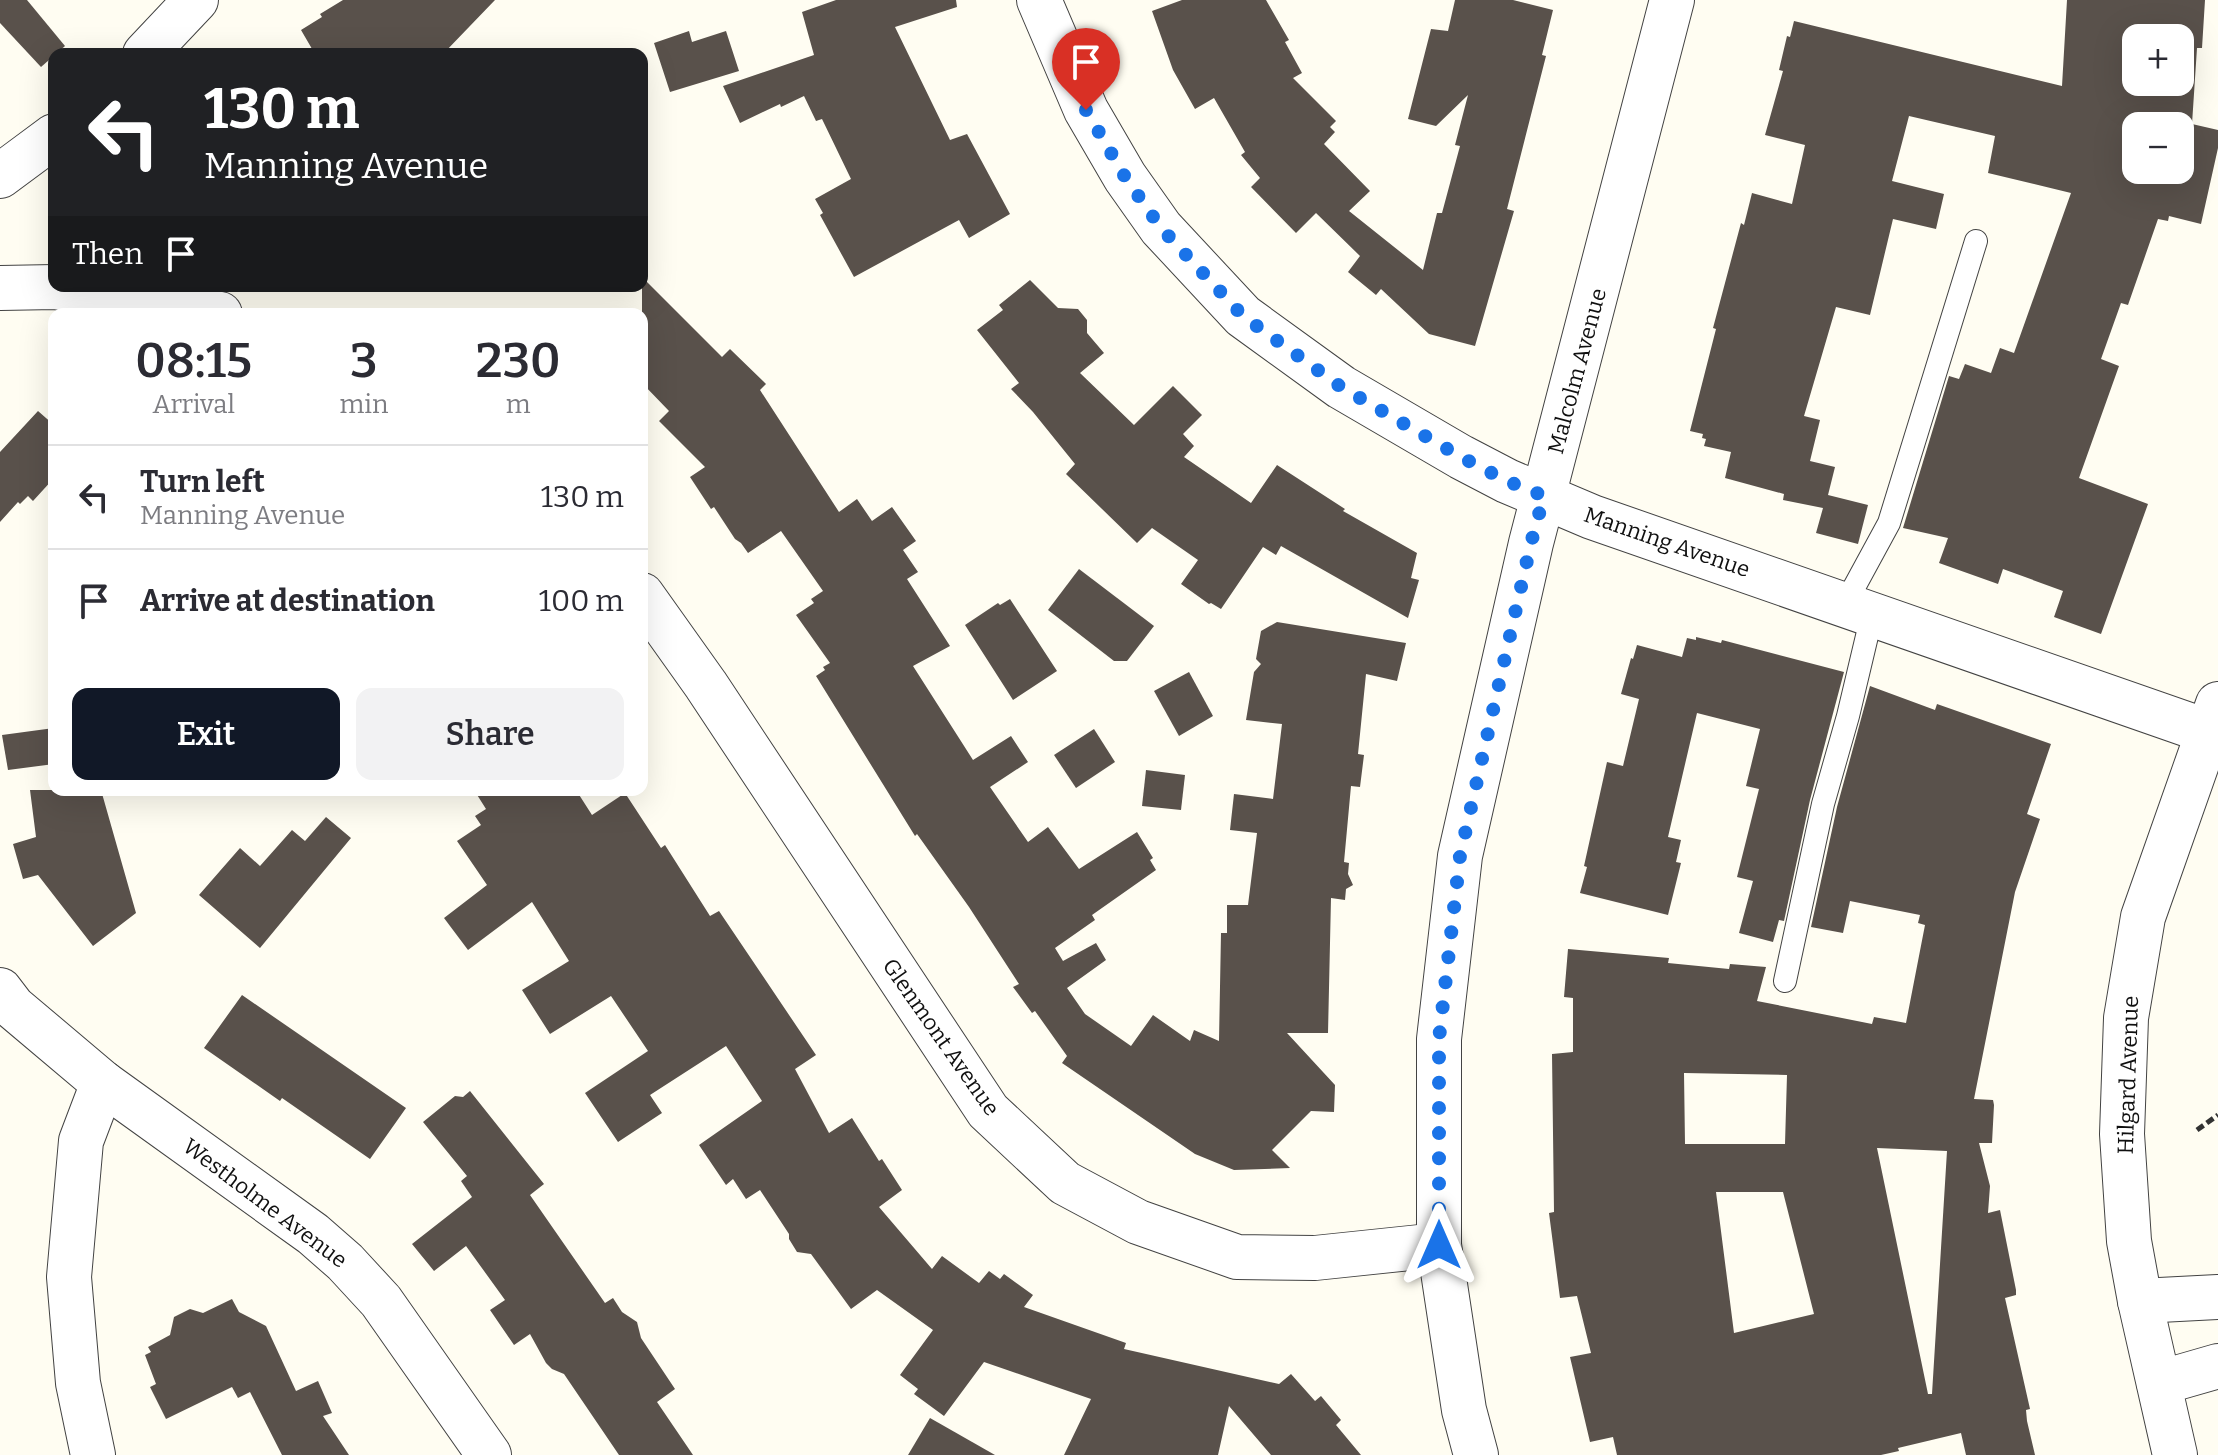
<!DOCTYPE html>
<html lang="en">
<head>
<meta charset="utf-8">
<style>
	:root { --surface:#fff; --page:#f2f2f3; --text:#2b2b33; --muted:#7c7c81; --line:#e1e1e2; --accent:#111827 }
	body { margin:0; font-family:Bitter,serif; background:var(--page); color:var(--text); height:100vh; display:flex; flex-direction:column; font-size:30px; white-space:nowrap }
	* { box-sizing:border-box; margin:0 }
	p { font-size:26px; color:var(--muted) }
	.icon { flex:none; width:44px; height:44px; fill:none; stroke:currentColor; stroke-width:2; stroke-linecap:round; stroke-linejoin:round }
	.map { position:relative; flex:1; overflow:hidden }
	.details { position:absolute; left:48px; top:308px; width:600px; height:488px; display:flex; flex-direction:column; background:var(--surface); border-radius:16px; box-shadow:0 8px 32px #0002 }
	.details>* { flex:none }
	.banner { position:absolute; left:48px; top:48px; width:600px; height:244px; border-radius:16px; box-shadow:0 8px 32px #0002; background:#202124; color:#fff; overflow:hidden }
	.controls { position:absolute; left:2122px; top:24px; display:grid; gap:16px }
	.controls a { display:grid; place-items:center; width:72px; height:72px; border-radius:16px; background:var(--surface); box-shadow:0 8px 32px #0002; font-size:40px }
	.pin { position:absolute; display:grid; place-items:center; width:68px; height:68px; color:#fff; margin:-82px -34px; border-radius:50% 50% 50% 0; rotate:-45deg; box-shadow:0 0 8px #0007 }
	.pin .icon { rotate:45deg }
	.me { position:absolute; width:88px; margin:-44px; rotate:0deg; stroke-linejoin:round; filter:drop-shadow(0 0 6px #0008) }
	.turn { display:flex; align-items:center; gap:28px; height:168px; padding:0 24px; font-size:36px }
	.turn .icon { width:104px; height:104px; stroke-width:2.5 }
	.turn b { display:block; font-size:56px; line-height:68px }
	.then { display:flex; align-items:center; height:76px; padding:0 24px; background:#0003; gap:16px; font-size:30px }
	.eta { display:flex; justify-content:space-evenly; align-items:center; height:136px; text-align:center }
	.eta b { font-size:48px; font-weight:600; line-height:56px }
	.primary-button { display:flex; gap:16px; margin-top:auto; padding:16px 24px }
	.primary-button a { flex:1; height:92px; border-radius:16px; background:var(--accent); color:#fff; font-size:32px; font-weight:600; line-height:92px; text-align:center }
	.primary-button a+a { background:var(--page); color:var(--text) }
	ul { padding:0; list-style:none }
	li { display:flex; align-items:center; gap:24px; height:104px; padding:0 24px; border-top:2px solid var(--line) }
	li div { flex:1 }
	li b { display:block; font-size:30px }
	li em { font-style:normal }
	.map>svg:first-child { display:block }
</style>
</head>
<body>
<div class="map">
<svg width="2218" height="1455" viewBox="0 0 2218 1455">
	<rect width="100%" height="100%" fill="#fffdf2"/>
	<g fill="#59514b" fill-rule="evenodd">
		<path d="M 0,0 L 27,0 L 65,46 L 41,67 L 0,23 Z"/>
		<path d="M 343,0 L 495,0 L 443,54 L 315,54 L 301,30 L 322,17 L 320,14 Z"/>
		<path d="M 836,0 L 956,0 L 957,7 L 895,27 L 950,140 L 967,134 L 1010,214 L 969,238 L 959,220 L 854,277 L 820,215 L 823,213 L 815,199 L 851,179 L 822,119 L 816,121 L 804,96 L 781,107 L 780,104 L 740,123 L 723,86 L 814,55 L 802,12 Z"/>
		<path d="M 1182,0 L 1266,0 L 1289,40 L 1285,42 L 1302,73 L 1293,78 L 1336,121 L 1330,127 L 1335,132 L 1324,144 L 1370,191 L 1349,211 L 1423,270 L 1437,213 L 1442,213 L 1460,146 L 1455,145 L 1468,95 L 1436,126 L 1408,119 L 1431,29 L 1448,31 L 1455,0 L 1513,0 L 1553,10 L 1542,55 L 1546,56 L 1507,209 L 1514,211 L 1475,346 L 1429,334 L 1381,289 L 1376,295 L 1348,272 L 1360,256 L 1316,213 L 1296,233 L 1251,187 L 1260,178 L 1241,155 L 1245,152 L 1214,98 L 1195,109 L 1173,70 L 1152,11 Z"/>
		<path d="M 2067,0 L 2205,0 L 2202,48 L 2197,48 L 2192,124 L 2218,130 L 2218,148 L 2201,224 L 2169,216 L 2168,221 L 2158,219 L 2128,305 L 2121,303 L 2101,359 L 2119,366 L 2079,478 L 2148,504 L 2101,634 L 2054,617 L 2063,591 L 2003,569 L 1998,584 L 1939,563 L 1948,538 L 1903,528 L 1949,376 L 1959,379 L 1965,364 L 1991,373 L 2000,348 L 2014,353 L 2071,193 L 1988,173 L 1995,136 L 1909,116 L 1892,181 L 1944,194 L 1936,229 L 1893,219 L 1870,315 L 1836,307 L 1804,416 L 1820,420 L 1810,461 L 1835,467 L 1828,495 L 1868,505 L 1858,544 L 1816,533 L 1823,508 L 1783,500 L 1784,494 L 1725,478 L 1731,452 L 1704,446 L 1706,439 L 1702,438 L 1703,434 L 1690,431 L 1716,329 L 1713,328 L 1741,223 L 1744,225 L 1752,193 L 1792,204 L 1805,145 L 1765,135 L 1783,71 L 1779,70 L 1787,36 L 1790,37 L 1794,21 L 2062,86 ZM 2136,38 L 2180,38 L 2180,82 L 2136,82 ZM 2136,126 L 2180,126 L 2180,170 L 2136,170 Z"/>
		<path d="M 689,31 L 692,42 L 726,31 L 739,71 L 670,92 L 654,43 Z"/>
		<path d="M 642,277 L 722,357 L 730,349 L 766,384 L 760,390 L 839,512 L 857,499 L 872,521 L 892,507 L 916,541 L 903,550 L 918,572 L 907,579 L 950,646 L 913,666 L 973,760 L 1011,736 L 1028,762 L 990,787 L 1028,842 L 1048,827 L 1079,869 L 1137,832 L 1153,858 L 1150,860 L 1156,870 L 1092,915 L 1095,920 L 1055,948 L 1063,961 L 1096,943 L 1106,960 L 1067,988 L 1085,1014 L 1131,1046 L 1153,1015 L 1190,1041 L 1194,1030 L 1219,1041 L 1221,933 L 1227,933 L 1227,905 L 1248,905 L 1257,833 L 1230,830 L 1234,794 L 1273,799 L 1282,724 L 1246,720 L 1254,672 L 1261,664 L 1256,659 L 1261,631 L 1277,622 L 1406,643 L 1397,681 L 1366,674 L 1358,754 L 1364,755 L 1360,787 L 1351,786 L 1344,862 L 1349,863 L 1348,874 L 1353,885 L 1346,889 L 1345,900 L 1331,898 L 1328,1033 L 1287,1033 L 1335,1085 L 1334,1112 L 1311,1111 L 1272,1150 L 1290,1168 L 1234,1170 L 1195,1154 L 1062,1063 L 1067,1056 L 1035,1011 L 1032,1013 L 1013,987 L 1019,984 L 969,907 L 917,834 L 915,836 L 816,676 L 825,670 L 823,667 L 830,663 L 796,615 L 814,603 L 811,599 L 823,591 L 781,531 L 748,553 L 741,543 L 735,539 L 714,507 L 711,509 L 690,477 L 705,467 L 659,421 L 669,411 L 642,383 Z"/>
		<path d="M 1030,280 L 1058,308 L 1078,309 L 1087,320 L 1087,333 L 1104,353 L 1080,373 L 1134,425 L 1173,386 L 1202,415 L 1183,434 L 1194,446 L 1184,457 L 1251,503 L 1277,465 L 1345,509 L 1343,511 L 1417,553 L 1411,578 L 1419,580 L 1408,618 L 1281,546 L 1276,555 L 1263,547 L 1221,609 L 1211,603 L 1209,604 L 1181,584 L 1198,560 L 1152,528 L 1137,543 L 1066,474 L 1075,464 L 1033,412 L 1011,389 L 1019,383 L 977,330 L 1003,310 L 999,305 Z"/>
		<path d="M 38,411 L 54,425 L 54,478 L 33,501 L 28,496 L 20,504 L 18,502 L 0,522 L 0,452 Z"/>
		<path d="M 1079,569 L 1154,626 L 1127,661 L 1114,661 L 1048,610 Z"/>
		<path d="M 1010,599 L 1057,671 L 1013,700 L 965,625 L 998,603 L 1000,605 Z"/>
		<path d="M 1696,637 L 1721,643 L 1722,640 L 1844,672 L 1810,800 L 1784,921 L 1779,920 L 1773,942 L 1739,933 L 1753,881 L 1737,877 L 1759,789 L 1746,786 L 1760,729 L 1697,713 L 1668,837 L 1681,840 L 1676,862 L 1681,863 L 1668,915 L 1580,893 L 1587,867 L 1584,866 L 1607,762 L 1623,766 L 1639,699 L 1621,694 L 1631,658 L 1633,659 L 1637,645 L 1682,657 L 1687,638 L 1696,640 Z"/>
		<path d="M 1189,672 L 1213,716 L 1179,736 L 1154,691 Z"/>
		<path d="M 1870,686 L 1935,710 L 1937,704 L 2051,744 L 2027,814 L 2040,819 L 2015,892 L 1974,1099 L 1993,1100 L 1994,1105 L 1992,1143 L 1979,1143 L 1990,1186 L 1988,1213 L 2000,1210 L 2016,1290 L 2016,1295 L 2005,1298 L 2030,1409 L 2026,1410 L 2027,1421 L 2035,1455 L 1966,1455 L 1961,1433 L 1898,1448 L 1899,1451 L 1881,1455 L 1617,1455 L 1613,1437 L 1590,1442 L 1570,1357 L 1591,1353 L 1577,1296 L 1560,1298 L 1549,1213 L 1554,1212 L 1552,1054 L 1573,1052 L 1573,998 L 1564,997 L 1568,949 L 1669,958 L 1668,963 L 1729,969 L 1730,964 L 1766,967 L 1757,1001 L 1872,1024 L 1874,1017 L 1906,1023 L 1925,925 L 1918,923 L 1920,915 L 1850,901 L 1843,933 L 1811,927 L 1837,807 ZM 1684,1073 L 1787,1075 L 1785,1144 L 1685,1144 ZM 1877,1148 L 1947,1151 L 1932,1394 L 1928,1394 ZM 1716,1192 L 1783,1192 L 1814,1314 L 1734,1333 Z"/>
		<path d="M 54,728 L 54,764 L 8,770 L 2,735 Z"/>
		<path d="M 1094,729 L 1115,762 L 1076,788 L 1054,755 Z"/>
		<path d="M 1146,770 L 1185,775 L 1181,810 L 1142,806 Z"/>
		<path d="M 30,790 L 101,790 L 136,913 L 93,946 L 38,875 L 23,879 L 13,844 L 36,837 Z"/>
		<path d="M 474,790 L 576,790 L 592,815 L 625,793 L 661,848 L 665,845 L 710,916 L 719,911 L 816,1055 L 795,1069 L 829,1133 L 852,1118 L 879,1161 L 882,1159 L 902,1190 L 879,1207 L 932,1269 L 942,1256 L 979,1283 L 989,1271 L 1000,1279 L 1004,1274 L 1033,1295 L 1024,1307 L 1126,1343 L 1124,1349 L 1279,1384 L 1291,1374 L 1315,1401 L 1321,1396 L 1341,1420 L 1336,1425 L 1361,1455 L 1271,1455 L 1229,1406 L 1218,1455 L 1064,1455 L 1091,1399 L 984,1362 L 944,1416 L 914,1394 L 918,1389 L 900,1375 L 933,1330 L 877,1290 L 851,1309 L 811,1254 L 797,1252 L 789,1239 L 789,1234 L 760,1190 L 746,1199 L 733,1179 L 726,1185 L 699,1145 L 762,1101 L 726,1046 L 650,1095 L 662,1113 L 618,1142 L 585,1093 L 648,1051 L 611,996 L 550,1034 L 522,990 L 569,961 L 532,902 L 468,950 L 444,918 L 487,885 L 457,841 L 481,825 L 475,816 L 486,809 Z"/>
		<path d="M 326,817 L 351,838 L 260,948 L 199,895 L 240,848 L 260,866 L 292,830 L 305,841 Z"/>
		<path d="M 242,995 L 406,1108 L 370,1159 L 282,1098 L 280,1101 L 204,1048 Z"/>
		<path d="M 470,1091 L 544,1184 L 530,1195 L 605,1303 L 613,1298 L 622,1312 L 637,1322 L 641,1338 L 675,1389 L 657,1402 L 693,1455 L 619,1455 L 564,1374 L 552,1369 L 546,1363 L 530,1334 L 514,1345 L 490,1310 L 505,1300 L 466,1246 L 434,1271 L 412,1244 L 472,1197 L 461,1181 L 467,1176 L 423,1122 L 455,1096 L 463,1097 Z"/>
		<path d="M 232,1299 L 239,1312 L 266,1326 L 296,1391 L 318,1381 L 332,1413 L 323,1416 L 349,1455 L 282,1455 L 250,1392 L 238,1398 L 232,1387 L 166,1419 L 150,1387 L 156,1384 L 145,1355 L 151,1352 L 148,1347 L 170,1335 L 174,1317 L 190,1309 L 203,1313 Z"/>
		<path d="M 930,1418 L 995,1455 L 908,1455 Z"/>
	</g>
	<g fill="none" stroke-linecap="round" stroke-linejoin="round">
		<defs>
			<g id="service">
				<path d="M 1845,604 L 1889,523 L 1976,241"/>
				<path d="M 1785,981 L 1823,804 L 1848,716 L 1872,615"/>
			</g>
			<g id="minor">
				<path d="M 1039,0 L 1086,110 L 1125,177 L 1161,228 L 1243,316 L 1341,387 L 1461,457 L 1507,481 L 1592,517 L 2209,732"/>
				<path d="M 145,54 L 196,0"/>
				<path d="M 0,176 L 54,136"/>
				<path d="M 0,288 L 55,287 L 220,314"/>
				<path d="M 642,595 L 706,685 L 988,1111 L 1065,1183 L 1138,1222 L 1237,1257 L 1315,1258 L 1439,1245"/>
				<path d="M 2140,1301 L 2218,1297"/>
				<path d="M 2159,1383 L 2218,1366"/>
				<path d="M 93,1455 L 78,1383 L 69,1277 L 81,1141 L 103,1083"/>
				<path d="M 1476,1455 L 1464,1410 L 1439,1245 L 1439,1039 L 1460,856 L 1531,543 L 1672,0"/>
			</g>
			<g id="tertiary">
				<path d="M 0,990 L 13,1007 L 103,1083 L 313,1234 L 345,1262 L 381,1301 L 489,1455"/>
				<path d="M 2175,1455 L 2140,1301 L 2129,1241 L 2122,1134 L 2126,1018 L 2143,917 L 2218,704"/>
			</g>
		</defs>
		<use href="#service" stroke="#434343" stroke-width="24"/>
		<use href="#minor" stroke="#434343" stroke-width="46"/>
		<use href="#tertiary" stroke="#434343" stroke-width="46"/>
		<path stroke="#323232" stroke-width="5" stroke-dasharray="8 4" stroke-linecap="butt" d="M 2197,1130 L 2218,1115"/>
		<use href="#service" stroke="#fff" stroke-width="22"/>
		<use href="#minor" stroke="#fff" stroke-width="44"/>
		<use href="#tertiary" stroke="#fff" stroke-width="44"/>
	</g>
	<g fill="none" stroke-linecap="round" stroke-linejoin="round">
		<path stroke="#1a73e8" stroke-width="14" stroke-dasharray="0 25.2" d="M 1086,110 L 1125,177 L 1161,228 L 1243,316 L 1341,387 L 1461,457 L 1507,481 L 1544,496 L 1531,543 L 1460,856 L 1439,1039 L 1439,1245"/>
	</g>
	<g text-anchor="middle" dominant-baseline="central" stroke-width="8" stroke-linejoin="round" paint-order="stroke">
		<g font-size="22" fill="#101010" stroke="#fff">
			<text transform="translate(1577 371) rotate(-75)">Malcolm Avenue</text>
			<text transform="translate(1667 542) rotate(19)">Manning Avenue</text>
			<text transform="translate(941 1037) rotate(55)">Glenmont Avenue</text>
			<text transform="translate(2128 1075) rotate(-88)">Hilgard Avenue</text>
			<text transform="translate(265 1203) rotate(37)">Westholme Avenue</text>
		</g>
	</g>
</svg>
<div class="controls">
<a>+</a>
<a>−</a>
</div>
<div class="pin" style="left:1086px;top:110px;background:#d93025"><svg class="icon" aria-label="arrive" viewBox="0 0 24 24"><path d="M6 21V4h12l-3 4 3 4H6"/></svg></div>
<svg class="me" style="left:1439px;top:1245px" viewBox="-20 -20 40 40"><path d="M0-17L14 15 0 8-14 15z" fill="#1a73e8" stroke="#fff" stroke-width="4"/></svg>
<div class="banner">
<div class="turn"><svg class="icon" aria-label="left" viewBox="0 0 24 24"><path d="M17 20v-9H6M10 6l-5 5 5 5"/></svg><div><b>130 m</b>Manning Avenue</div></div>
<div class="then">Then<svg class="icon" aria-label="arrive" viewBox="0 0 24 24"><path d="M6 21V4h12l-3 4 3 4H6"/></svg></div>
</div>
<section class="details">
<div class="eta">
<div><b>08:15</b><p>Arrival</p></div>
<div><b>3</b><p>min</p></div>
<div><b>230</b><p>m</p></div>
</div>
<ul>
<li><svg class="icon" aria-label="left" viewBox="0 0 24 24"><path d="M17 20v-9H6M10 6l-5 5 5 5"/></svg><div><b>Turn left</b><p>Manning Avenue</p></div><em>130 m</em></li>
<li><svg class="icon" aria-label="arrive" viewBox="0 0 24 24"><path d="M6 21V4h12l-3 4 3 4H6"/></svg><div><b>Arrive at destination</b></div><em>100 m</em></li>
</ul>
<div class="primary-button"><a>Exit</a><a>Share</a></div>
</section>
</div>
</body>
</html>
